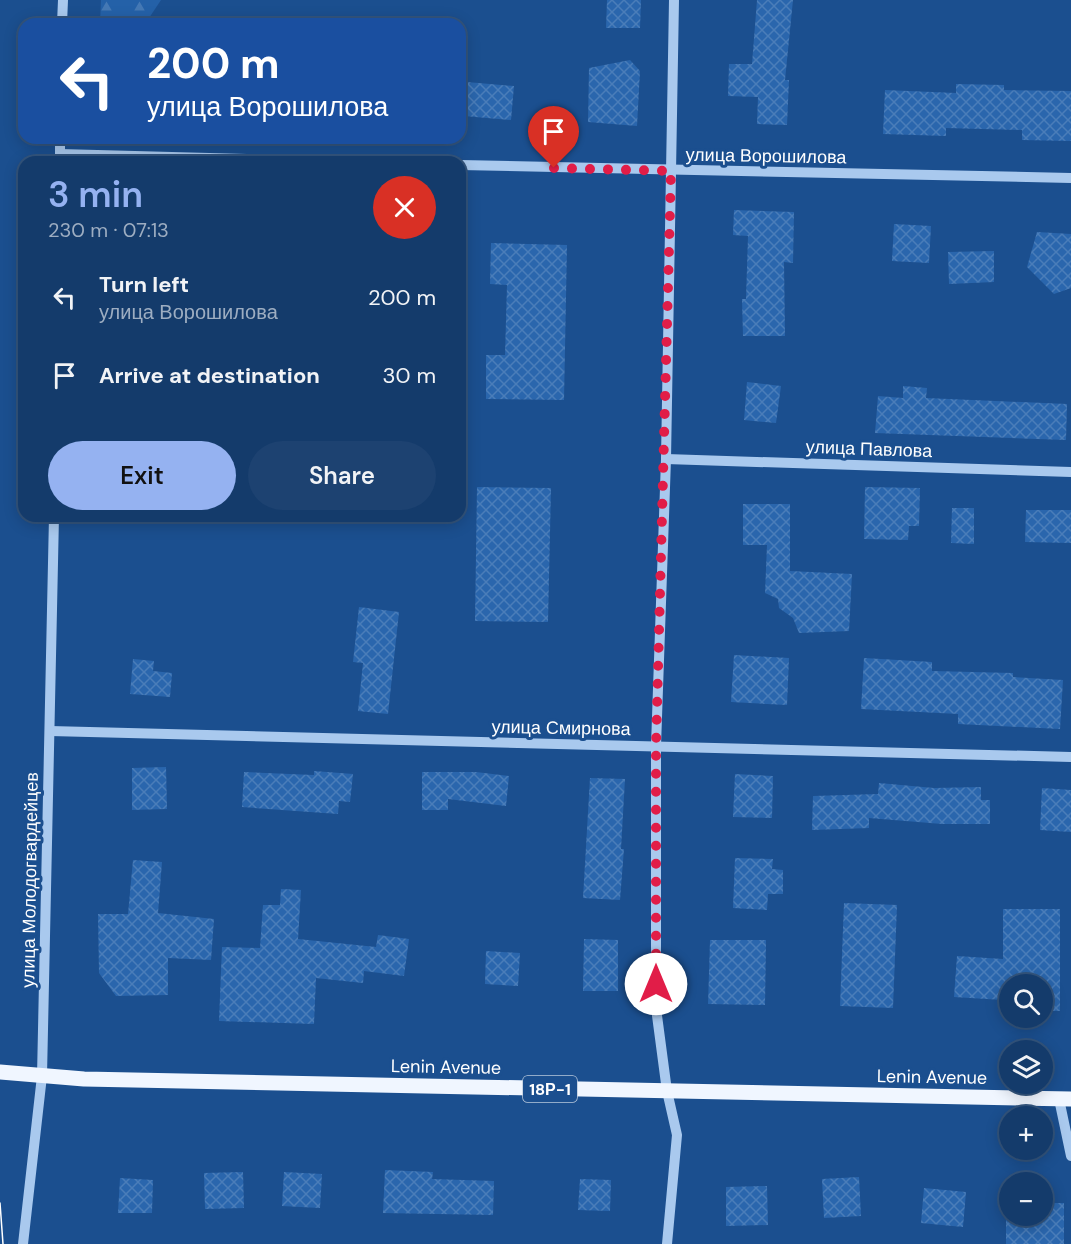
<!DOCTYPE html>
<html lang="en">
<head>
<meta charset="utf-8">
<style>
	:root { --surface:#143b6b; --page:#1d4271; --text:#f1f3f6; --muted:#9dadc1; --line:#33557e; --accent:#95b2f1 }
	body { margin:0; font-family:"DM Sans",sans-serif; background:var(--page); color:var(--text); height:100vh; display:flex; flex-direction:column; font-size:22px; white-space:nowrap }
	* { box-sizing:border-box; margin:0 }
	p { font-size:20px; color:var(--muted) }
	.icon { flex:none; width:33px; height:33px; fill:none; stroke:currentColor; stroke-width:2; stroke-linecap:round; stroke-linejoin:round }
	.map { position:relative; flex:1; overflow:hidden }
	.panel { position:absolute; left:18px; top:156px; width:448px; height:366px; display:flex; flex-direction:column; background:var(--surface); border-radius:18px; box-shadow:0 3px 15px #0003,0 0 0 2px var(--line) }
	.panel>* { flex:none }
	.guide { position:absolute; left:18px; top:18px; width:448px; height:126px; border-radius:18px; box-shadow:0 3px 15px #0003,0 0 0 2px var(--line); background:#1a4fa0; color:#fff; overflow:hidden }
	.controls { position:absolute; left:999px; top:974px; display:grid; gap:12px }
	.controls a { display:grid; place-items:center; width:54px; height:54px; border-radius:50%; background:var(--surface); box-shadow:0 3px 15px #0003,0 0 0 2px var(--line); font-size:30px }
	.pin { position:absolute; display:grid; place-items:center; width:51px; height:51px; color:#fff; margin:-62px -26px; border-radius:50% 50% 50% 0; rotate:-45deg; box-shadow:0 0 6px #0007 }
	.pin .icon { rotate:45deg }
	.me { position:absolute; width:66px; margin:-33px; rotate:0deg; stroke-linejoin:round; filter:drop-shadow(0 0 4px #0008) }
	.turn { display:flex; align-items:center; gap:21px; height:126px; padding:0 30px; font-size:27px }
	.turn .icon { width:78px; height:78px; stroke-width:2.5 }
	.turn b { display:block; font-size:42px; line-height:51px }
	.round { display:grid; place-items:center; flex:none; width:63px; height:63px; border-radius:32px; background:var(--page) }
	.summary { display:flex; align-items:center; justify-content:space-between; height:102px; padding:0 30px }
	h1 { font-size:36px; font-weight:600; line-height:45px; color:var(--accent) }
	.primary-button { display:flex; gap:12px; margin-top:auto; padding:12px 30px }
	.primary-button a { flex:1; height:69px; border-radius:36px; background:var(--accent); color:#111; font-size:24px; font-weight:600; line-height:69px; text-align:center }
	.primary-button a+a { background:var(--page); color:var(--text) }
	ul { padding:0; list-style:none }
	li { display:flex; align-items:center; gap:18px; height:78px; padding:0 30px }
	li div { flex:1 }
	li b { display:block; font-size:22px }
	li em { font-style:normal }
	.map>svg:first-child { display:block }
</style>
</head>
<body>
<div class="map">
<svg width="1071" height="1244" viewBox="0 0 1071 1244">
	<defs>
		<pattern id="forest-firs" width="22" height="20" patternUnits="userSpaceOnUse" patternTransform="scale(1.5)"><rect width="22" height="20" fill="#2461a8"/><path d="M5 1l3.5 6h-7zM16 11l3.5 6h-7z" fill="#4579b5"/></pattern>
		<pattern id="building-cross-hatch" width="8" height="8" patternUnits="userSpaceOnUse" patternTransform="scale(1.5)"><rect width="8" height="8" fill="#2a66ad"/><path d="M0 0l8 8M0 8l8-8" fill="none" stroke="#4a7db9"/></pattern>
	</defs>
	<rect width="100%" height="100%" fill="#1b4f8f"/>
	<path fill="url(#forest-firs)" d="M 101,0 L 161,0 L 145,24 L 100,24 Z"/>
	<g fill="url(#building-cross-hatch)">
		<path d="M 607,0 L 641,0 L 640,28 L 606,28 Z"/>
		<path d="M 757,0 L 793,0 L 785,80 L 789,80 L 787,125 L 757,124 L 758,97 L 728,96 L 729,64 L 752,64 Z"/>
		<path d="M 630,60 L 640,71 L 637,126 L 588,122 L 589,68 Z"/>
		<path d="M 467,82 L 514,86 L 511,120 L 464,116 Z"/>
		<path d="M 956,84 L 1004,85 L 1004,90 L 1071,91 L 1071,141 L 1022,140 L 1022,130 L 946,128 L 946,136 L 883,134 L 885,90 L 956,93 Z"/>
		<path d="M 734,210 L 794,212 L 793,263 L 784,262 L 785,336 L 743,336 L 742,299 L 746,299 L 748,236 L 733,235 Z"/>
		<path d="M 894,224 L 931,226 L 929,263 L 892,261 Z"/>
		<path d="M 1037,232 L 1071,234 L 1071,288 L 1054,294 L 1027,267 Z"/>
		<path d="M 491,243 L 567,245 L 564,400 L 486,399 L 486,355 L 505,355 L 507,285 L 490,284 Z"/>
		<path d="M 994,251 L 994,282 L 949,284 L 948,252 Z"/>
		<path d="M 747,382 L 781,386 L 776,423 L 744,420 Z"/>
		<path d="M 903,386 L 927,388 L 926,398 L 1067,404 L 1066,440 L 875,433 L 878,396 L 903,398 Z"/>
		<path d="M 477,487 L 551,488 L 548,622 L 475,621 Z"/>
		<path d="M 865,487 L 920,488 L 919,526 L 909,526 L 908,540 L 864,539 Z"/>
		<path d="M 743,504 L 790,504 L 790,571 L 852,574 L 849,631 L 799,633 L 793,618 L 779,608 L 778,599 L 765,593 L 767,545 L 743,545 Z"/>
		<path d="M 952,508 L 974,508 L 974,544 L 951,543 Z"/>
		<path d="M 1026,510 L 1071,510 L 1071,543 L 1025,542 Z"/>
		<path d="M 359,607 L 399,612 L 388,714 L 358,711 L 363,663 L 353,662 Z"/>
		<path d="M 734,655 L 789,658 L 787,705 L 731,702 Z"/>
		<path d="M 864,658 L 932,662 L 932,671 L 1013,673 L 1013,677 L 1063,680 L 1060,729 L 958,724 L 958,714 L 861,709 Z"/>
		<path d="M 133,659 L 154,661 L 153,671 L 172,673 L 170,697 L 130,694 Z"/>
		<path d="M 166,767 L 167,809 L 132,810 L 132,768 Z"/>
		<path d="M 314,771 L 353,774 L 350,802 L 339,801 L 338,814 L 242,807 L 244,772 L 314,775 Z"/>
		<path d="M 422,772 L 476,772 L 509,776 L 506,806 L 448,799 L 448,810 L 422,810 Z"/>
		<path d="M 735,774 L 773,776 L 772,818 L 733,817 Z"/>
		<path d="M 590,778 L 625,779 L 621,849 L 624,849 L 620,900 L 583,898 Z"/>
		<path d="M 879,783 L 934,788 L 981,787 L 981,800 L 990,800 L 990,824 L 942,824 L 869,818 L 869,828 L 812,830 L 813,796 L 878,794 Z"/>
		<path d="M 1042,788 L 1071,790 L 1071,832 L 1040,830 Z"/>
		<path d="M 735,858 L 773,859 L 772,869 L 783,870 L 783,894 L 768,894 L 767,910 L 733,908 Z"/>
		<path d="M 133,860 L 162,862 L 158,913 L 214,919 L 211,960 L 168,958 L 168,995 L 116,996 L 99,973 L 98,914 L 128,914 Z"/>
		<path d="M 281,889 L 301,890 L 298,939 L 376,947 L 378,935 L 409,939 L 404,976 L 364,971 L 363,983 L 316,978 L 314,1024 L 219,1021 L 222,947 L 260,948 L 263,905 L 280,905 Z"/>
		<path d="M 844,903 L 897,905 L 893,1008 L 840,1006 Z"/>
		<path d="M 1003,909 L 1060,909 L 1060,1011 L 1042,1011 L 1042,984 L 1010,984 L 1010,1011 L 1003,1011 L 1003,1000 L 954,997 L 957,956 L 1003,959 Z"/>
		<path d="M 584,939 L 618,940 L 618,991 L 583,991 Z"/>
		<path d="M 710,940 L 766,940 L 765,1005 L 708,1004 Z"/>
		<path d="M 486,951 L 520,953 L 518,986 L 485,984 Z"/>
		<path d="M 385,1170 L 433,1172 L 432,1179 L 494,1181 L 493,1215 L 383,1213 Z"/>
		<path d="M 243,1172 L 244,1208 L 205,1209 L 204,1173 Z"/>
		<path d="M 284,1172 L 322,1174 L 320,1208 L 282,1206 Z"/>
		<path d="M 859,1177 L 861,1216 L 824,1218 L 822,1179 Z"/>
		<path d="M 120,1178 L 153,1180 L 152,1213 L 118,1213 Z"/>
		<path d="M 580,1179 L 611,1180 L 610,1211 L 578,1210 Z"/>
		<path d="M 767,1186 L 768,1225 L 726,1226 L 726,1187 Z"/>
		<path d="M 924,1188 L 966,1192 L 963,1227 L 921,1223 Z"/>
		<path d="M 1006,1203 L 1010,1203 L 1010,1215 L 1042,1215 L 1042,1203 L 1064,1203 L 1064,1244 L 1006,1244 Z"/>
	</g>
	<g fill="none" stroke-linecap="round" stroke-linejoin="round">
		<g stroke="#a9c9ee" stroke-width="10">
			<path d="M 62,24 L 63,0"/>
			<path d="M 60,154 L 354,162"/>
			<path d="M 60,162 L 60,138"/>
			<path d="M 460,165 L 1071,178"/>
			<path d="M 666,459 L 1071,472"/>
			<path d="M 50,731 L 1071,757"/>
			<path d="M 1059,1099 L 1071,1156"/>
			<path d="M 23,1244 L 42,1076 L 54,516"/>
			<path d="M 667,1244 L 677,1135 L 667,1091 L 656,1008 L 656,746 L 666,459 L 674,0"/>
		</g>
		<path stroke="#f0f6ff" stroke-width="15" d="M 0,1072 L 84,1079 L 1071,1099"/>
		<path stroke="#fff" stroke-width="1.5" d="M 0,1203 L 3,1244"/>
	</g>
	<g fill="none" stroke-linecap="round" stroke-linejoin="round">
		<path stroke="#e11d48" stroke-width="10" stroke-dasharray="0 18" d="M 554,168 L 671,171 L 656,746 L 656,984"/>
	</g>
	<g text-anchor="middle" dominant-baseline="central" stroke-width="6" stroke-linejoin="round" paint-order="stroke">
		<rect fill="#1b4f8f" stroke="#bbcadd" stroke-width="1.5" x="523" y="1076" width="54" height="26" rx="4.5"/>
		<g font-size="16" font-weight="bold" fill="#fff">
			<text x="550" y="1089">18Р-1</text>
		</g>
		<g font-size="18" fill="#fff" stroke="#1b4f8f">
			<text transform="translate(766 156) rotate(1)">улица Ворошилова</text>
			<text transform="translate(869 449) rotate(2)">улица Павлова</text>
			<text transform="translate(561 728) rotate(1)">улица Смирнова</text>
			<text transform="translate(30 880) rotate(-89)">улица Молодогвардейцев</text>
			<text transform="translate(446 1067) rotate(1)">Lenin Avenue</text>
			<text transform="translate(932 1077) rotate(1)">Lenin Avenue</text>
		</g>
	</g>
</svg>
<div class="controls">
<a><svg class="icon" aria-label="search" viewBox="0 0 24 24"><circle cx="10" cy="10" r="6"/><path d="M15 15l6 6"/></svg></a>
<a><svg class="icon" aria-label="layers" viewBox="0 0 24 24"><path d="M12 4l9 5-9 5-9-5zM3 14l9 5 9-5"/></svg></a>
<a>+</a>
<a>−</a>
</div>
<div class="pin" style="left:554px;top:168px;background:#d93025"><svg class="icon" aria-label="arrive" viewBox="0 0 24 24"><path d="M6 21V4h12l-3 4 3 4H6"/></svg></div>
<svg class="me" style="left:656px;top:984px" viewBox="-20 -20 40 40"><circle r="19" fill="#fff"/><path d="M0-13L10 11 0 6-10 11z" fill="#e11d48"/></svg>
<div class="guide">
<div class="turn"><svg class="icon" aria-label="left" viewBox="0 0 24 24"><path d="M17 20v-9H6M10 6l-5 5 5 5"/></svg><div><b>200 m</b>улица Ворошилова</div></div>
</div>
<section class="panel">
<div class="summary"><div><h1>3 min</h1><p>230 m · 07:13</p></div><a class="round" style="background:#d93025;color:#fff"><svg class="icon" aria-label="close" viewBox="0 0 24 24"><path d="M6 6l12 12M18 6L6 18"/></svg></a></div>
<ul>
<li><svg class="icon" aria-label="left" viewBox="0 0 24 24"><path d="M17 20v-9H6M10 6l-5 5 5 5"/></svg><div><b>Turn left</b><p>улица Ворошилова</p></div><em>200 m</em></li>
<li><svg class="icon" aria-label="arrive" viewBox="0 0 24 24"><path d="M6 21V4h12l-3 4 3 4H6"/></svg><div><b>Arrive at destination</b></div><em>30 m</em></li>
</ul>
<div class="primary-button"><a>Exit</a><a>Share</a></div>
</section>
</div>
</body>
</html>
